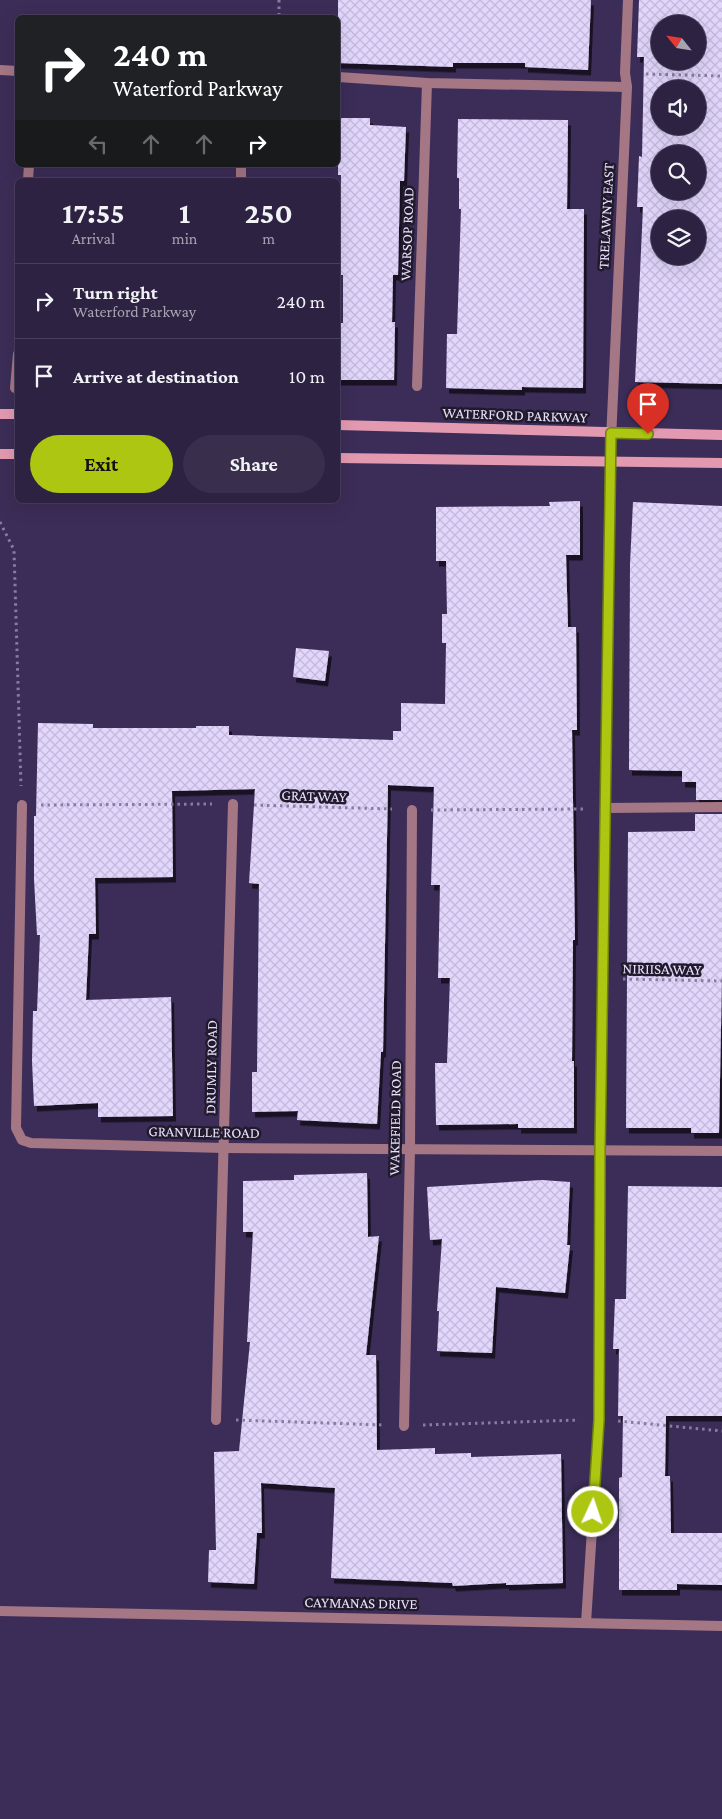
<!DOCTYPE html>
<html lang="en">
<head>
<meta charset="utf-8">
<style>
	:root { --surface:#2d2242; --page:#392f4d; --text:#f1f3f6; --muted:#a7a4b2; --line:#483f5b; --accent:#acc611 }
	body { margin:0; font-family:"Crimson Pro",serif; background:var(--page); color:var(--text); height:100vh; display:flex; flex-direction:column; font-size:19px; white-space:nowrap }
	* { box-sizing:border-box; margin:0 }
	p { font-size:16px; color:var(--muted) }
	.icon { flex:none; width:28px; height:28px; fill:none; stroke:currentColor; stroke-width:2; stroke-linecap:round; stroke-linejoin:round }
	.map { position:relative; flex:1; overflow:hidden }
	.details { position:absolute; left:15px; top:178px; width:325px; height:325px; display:flex; flex-direction:column; background:var(--surface); border-radius:8px; box-shadow:0 5px 20px #0002,0 0 0 1px var(--line) }
	.details>* { flex:none }
	.top-card { position:absolute; left:15px; top:15px; width:325px; height:152px; border-radius:8px; box-shadow:0 5px 20px #0002,0 0 0 1px var(--line); background:#202124; color:#fff; overflow:hidden }
	.needle { width:32px; rotate:300deg }
	.controls { position:absolute; left:651px; top:15px; display:grid; gap:10px }
	.controls a { display:grid; place-items:center; width:55px; height:55px; border-radius:50%; background:var(--surface); box-shadow:0 5px 20px #0002,0 0 0 1px var(--line); font-size:25px }
	.pin { position:absolute; display:grid; place-items:center; width:42px; height:42px; color:#fff; margin:-51px -21px; border-radius:50% 50% 50% 0; rotate:-45deg; box-shadow:0 0 5px #0007 }
	.pin .icon { rotate:45deg }
	.me { position:absolute; width:55px; margin:-28px; rotate:3deg; stroke-linejoin:round; filter:drop-shadow(0 0 4px #0008) }
	.turn { display:flex; align-items:center; gap:18px; height:105px; padding:0 15px; font-size:22px }
	.turn .icon { width:65px; height:65px; stroke-width:2.5 }
	.turn b { display:block; font-size:35px; line-height:42px }
	.lanes { display:flex; align-items:center; height:48px; padding:0 15px; background:#0003; justify-content:center; gap:25px; direction:ltr }
	.lanes .off { opacity:.35 }
	.eta { display:flex; justify-content:space-evenly; align-items:center; height:85px; text-align:center }
	.eta b { font-size:30px; font-weight:700; line-height:35px }
	.primary-button { display:flex; gap:10px; margin-top:auto; padding:10px 15px }
	.primary-button a { flex:1; height:58px; border-radius:30px; background:var(--accent); color:#111; font-size:20px; font-weight:700; line-height:58px; text-align:center }
	.primary-button a+a { background:var(--page); color:var(--text) }
	ul { padding:0; list-style:none }
	li { display:flex; align-items:center; gap:15px; height:75px; padding:0 15px; border-top:1px solid var(--line) }
	li div { flex:1 }
	li b { display:block; font-size:19px }
	li em { font-style:normal }
	.map>svg:first-child { display:block }
</style>
</head>
<body>
<div class="map">
<svg width="722" height="1819" viewBox="0 0 722 1819">
	<defs>
		<pattern id="building-cross-hatch" width="8" height="8" patternUnits="userSpaceOnUse" patternTransform="scale(1.25)"><rect width="8" height="8" fill="#e2d6fd"/><path d="M0 0l8 8M0 8l8-8" fill="none" stroke="#c3b9d9"/></pattern>
		<filter id="shadow"><feDropShadow dx="3" dy="5.5" stdDeviation="0" flood-color="#0009"/></filter>
	</defs>
	<rect width="100%" height="100%" fill="#3c2d58"/>
	<g fill="url(#building-cross-hatch)" fill-rule="evenodd" filter="url(#shadow)">
		<path d="M 338,0 L 591,0 L 588,70 L 525,67 L 525,63 L 453,63 L 453,67 L 338,63 Z"/>
		<path d="M 639,0 L 722,0 L 722,384 L 635,382 L 643,207 L 637,207 L 639,156 L 642,157 L 644,57 L 637,57 ZM 660,24 L 698,24 L 698,61 L 660,61 ZM 660,89 L 698,89 L 698,126 L 660,126 ZM 660,154 L 698,154 L 698,191 L 660,191 ZM 660,219 L 698,219 L 698,256 L 660,256 Z"/>
		<path d="M 338,118 L 370,118 L 370,125 L 406,127 L 404,181 L 400,181 L 398,275 L 393,275 L 392,322 L 395,322 L 394,380 L 338,380 L 338,323 L 343,323 L 343,275 L 340,275 L 341,175 L 338,175 Z"/>
		<path d="M 458,119 L 568,120 L 567,209 L 584,209 L 583,388 L 522,387 L 522,390 L 446,388 L 447,334 L 457,334 L 461,209 L 459,209 L 459,178 L 457,178 Z"/>
		<path d="M 580,501 L 580,555 L 566,555 L 568,627 L 576,627 L 577,730 L 572,730 L 575,940 L 573,940 L 572,1061 L 574,1061 L 574,1128 L 518,1128 L 518,1124 L 436,1125 L 435,1063 L 447,1063 L 450,978 L 438,978 L 440,885 L 431,885 L 434,787 L 388,785 L 383,1052 L 381,1052 L 377,1124 L 297,1120 L 298,1111 L 252,1112 L 252,1072 L 257,1072 L 259,884 L 249,883 L 255,789 L 172,791 L 173,877 L 95,878 L 96,934 L 89,934 L 86,1000 L 171,997 L 173,1116 L 98,1117 L 98,1103 L 34,1106 L 32,1061 L 33,1011 L 37,1011 L 40,935 L 37,935 L 34,879 L 34,816 L 36,816 L 38,723 L 93,724 L 93,728 L 196,728 L 196,726 L 229,726 L 229,735 L 393,740 L 393,731 L 401,731 L 401,703 L 445,704 L 446,643 L 442,643 L 442,614 L 447,614 L 446,561 L 436,561 L 436,507 L 550,506 L 549,502 Z"/>
		<path d="M 633,502 L 722,506 L 722,800 L 696,800 L 696,782 L 682,782 L 682,771 L 629,770 L 630,564 Z"/>
		<path d="M 296,648 L 329,651 L 325,681 L 293,677 Z"/>
		<path d="M 695,814 L 722,814 L 722,974 L 719,1133 L 691,1133 L 691,1128 L 626,1128 L 628,832 L 695,831 Z"/>
		<path d="M 367,1173 L 368,1237 L 379,1236 L 366,1355 L 376,1355 L 377,1450 L 435,1448 L 435,1454 L 471,1453 L 471,1457 L 561,1454 L 563,1583 L 506,1585 L 506,1583 L 453,1586 L 452,1583 L 331,1578 L 335,1488 L 261,1483 L 262,1533 L 257,1533 L 254,1584 L 208,1582 L 209,1550 L 216,1550 L 214,1452 L 239,1451 L 250,1342 L 247,1342 L 253,1232 L 243,1232 L 243,1181 L 294,1180 L 294,1175 Z"/>
		<path d="M 542,1180 L 570,1182 L 567,1245 L 570,1245 L 565,1293 L 496,1287 L 492,1353 L 437,1351 L 439,1311 L 437,1311 L 442,1239 L 430,1240 L 427,1187 Z"/>
		<path d="M 628,1186 L 722,1187 L 722,1416 L 666,1416 L 665,1476 L 670,1476 L 671,1533 L 722,1533 L 722,1585 L 677,1584 L 677,1590 L 619,1590 L 619,1478 L 622,1477 L 623,1416 L 618,1416 L 619,1349 L 613,1349 L 615,1299 L 626,1299 Z"/>
	</g>
	<g fill="none" stroke-linecap="round" stroke-linejoin="round">
		<g stroke="#887ca0" stroke-width="3" stroke-dasharray="2.5 4" stroke-linecap="butt">
			<path d="M 279,0 L 279,18"/>
			<path d="M 646,74 L 722,76"/>
			<path d="M 0,522 L 14,550 L 21,786"/>
			<path d="M 41,805 L 212,804"/>
			<path d="M 254,805 L 392,809"/>
			<path d="M 431,810 L 585,809"/>
			<path d="M 623,979 L 722,981"/>
			<path d="M 236,1420 L 384,1425"/>
			<path d="M 618,1421 L 722,1431"/>
			<path d="M 423,1425 L 579,1420"/>
		</g>
		<g stroke="#a57785" stroke-width="10">
			<path d="M 0,70 L 18,71"/>
			<path d="M 338,77 L 427,83 L 627,87"/>
			<path d="M 28,180 L 29,165"/>
			<path d="M 241,180 L 241,165"/>
			<path d="M 417,386 L 427,83"/>
			<path d="M 15,388 L 18,354"/>
			<path d="M 22,805 L 16,1128 L 22,1140 L 31,1143 L 224,1148 L 722,1151"/>
			<path d="M 605,808 L 722,807"/>
			<path d="M 216,1420 L 233,804"/>
			<path d="M 404,1426 L 410,1150 L 412,810"/>
			<path d="M 0,1611 L 722,1626"/>
			<path d="M 586,1623 L 599,1420 L 600,1151 L 610,462 L 627,87 L 625,73 L 628,0"/>
		</g>
		<g stroke="#e39ab1" stroke-width="10">
			<path d="M 0,414 L 18,414"/>
			<path d="M 338,425 L 722,435"/>
			<path d="M 0,454 L 18,454"/>
			<path d="M 338,458 L 722,463"/>
		</g>
	</g>
	<g fill="none" stroke-linecap="round" stroke-linejoin="round">
		<defs>
			<path id="route" d="M 593,1512 L 599,1420 L 600,1151 L 611,433 L 648,434"/>
		</defs>
		<use href="#route" stroke="#70810b" stroke-width="12"/>
		<use href="#route" stroke="#acc611" stroke-width="9"/>
	</g>
	<g text-anchor="middle" dominant-baseline="central" stroke-width="5" stroke-linejoin="round" paint-order="stroke">
		<g font-size="15" fill="#e8e1fb" stroke="#211a2d">
			<text transform="translate(606 216) rotate(-87)">TRELAWNY EAST</text>
			<text transform="translate(407 234) rotate(-88)">WARSOP ROAD</text>
			<text transform="translate(515 415) rotate(2)">WATERFORD PARKWAY</text>
			<text transform="translate(314 796) rotate(2)">GRAT WAY</text>
			<text transform="translate(662 969) rotate(1)">NIRIISA WAY</text>
			<text transform="translate(211 1067) rotate(-89)">DRUMLY ROAD</text>
			<text transform="translate(395 1118) rotate(-89)">WAKEFIELD ROAD</text>
			<text transform="translate(204 1132) rotate(1)">GRANVILLE ROAD</text>
			<text transform="translate(361 1603) rotate(1)">CAYMANAS DRIVE</text>
		</g>
	</g>
</svg>
<div class="controls">
<a><svg class="needle" viewBox="-14 -14 28 28"><path d="M0-13l5 13h-10z" fill="#e53935"/><path d="M0 13l5-13h-10z" fill="#a7a4b2"/></svg></a>
<a><svg class="icon" aria-label="sound" viewBox="0 0 24 24"><path d="M4 9h4l5-4v14l-5-4H4zM17 9q2 3 0 6"/></svg></a>
<a><svg class="icon" aria-label="search" viewBox="0 0 24 24"><circle cx="10" cy="10" r="6"/><path d="M15 15l6 6"/></svg></a>
<a><svg class="icon" aria-label="layers" viewBox="0 0 24 24"><path d="M12 4l9 5-9 5-9-5zM3 14l9 5 9-5"/></svg></a>
</div>
<div class="pin" style="left:648px;top:434px;background:#d93025"><svg class="icon" aria-label="arrive" viewBox="0 0 24 24"><path d="M6 21V4h12l-3 4 3 4H6"/></svg></div>
<svg class="me" style="left:593px;top:1512px" viewBox="-20 -20 40 40"><circle r="17" fill="#acc611" stroke="#fff" stroke-width="3"/><path d="M0-11L8 9 0 5-8 9z" fill="#fff"/></svg>
<div class="top-card">
<div class="turn"><svg class="icon" aria-label="right" viewBox="0 0 24 24"><path d="M7 20v-9h11M14 6l5 5-5 5"/></svg><div><b>240 m</b>Waterford Parkway</div></div>
<div class="lanes"><svg class="icon off" aria-label="left" viewBox="0 0 24 24"><path d="M17 20v-9H6M10 6l-5 5 5 5"/></svg><svg class="icon off" aria-label="ahead" viewBox="0 0 24 24"><path d="M12 20V5M6 11l6-6 6 6"/></svg><svg class="icon off" aria-label="ahead" viewBox="0 0 24 24"><path d="M12 20V5M6 11l6-6 6 6"/></svg><svg class="icon" aria-label="right" viewBox="0 0 24 24"><path d="M7 20v-9h11M14 6l5 5-5 5"/></svg></div>
</div>
<section class="details">
<div class="eta">
<div><b>17:55</b><p>Arrival</p></div>
<div><b>1</b><p>min</p></div>
<div><b>250</b><p>m</p></div>
</div>
<ul>
<li><svg class="icon" aria-label="right" viewBox="0 0 24 24"><path d="M7 20v-9h11M14 6l5 5-5 5"/></svg><div><b>Turn right</b><p>Waterford Parkway</p></div><em>240 m</em></li>
<li><svg class="icon" aria-label="arrive" viewBox="0 0 24 24"><path d="M6 21V4h12l-3 4 3 4H6"/></svg><div><b>Arrive at destination</b></div><em>10 m</em></li>
</ul>
<div class="primary-button"><a>Exit</a><a>Share</a></div>
</section>
</div>
</body>
</html>
